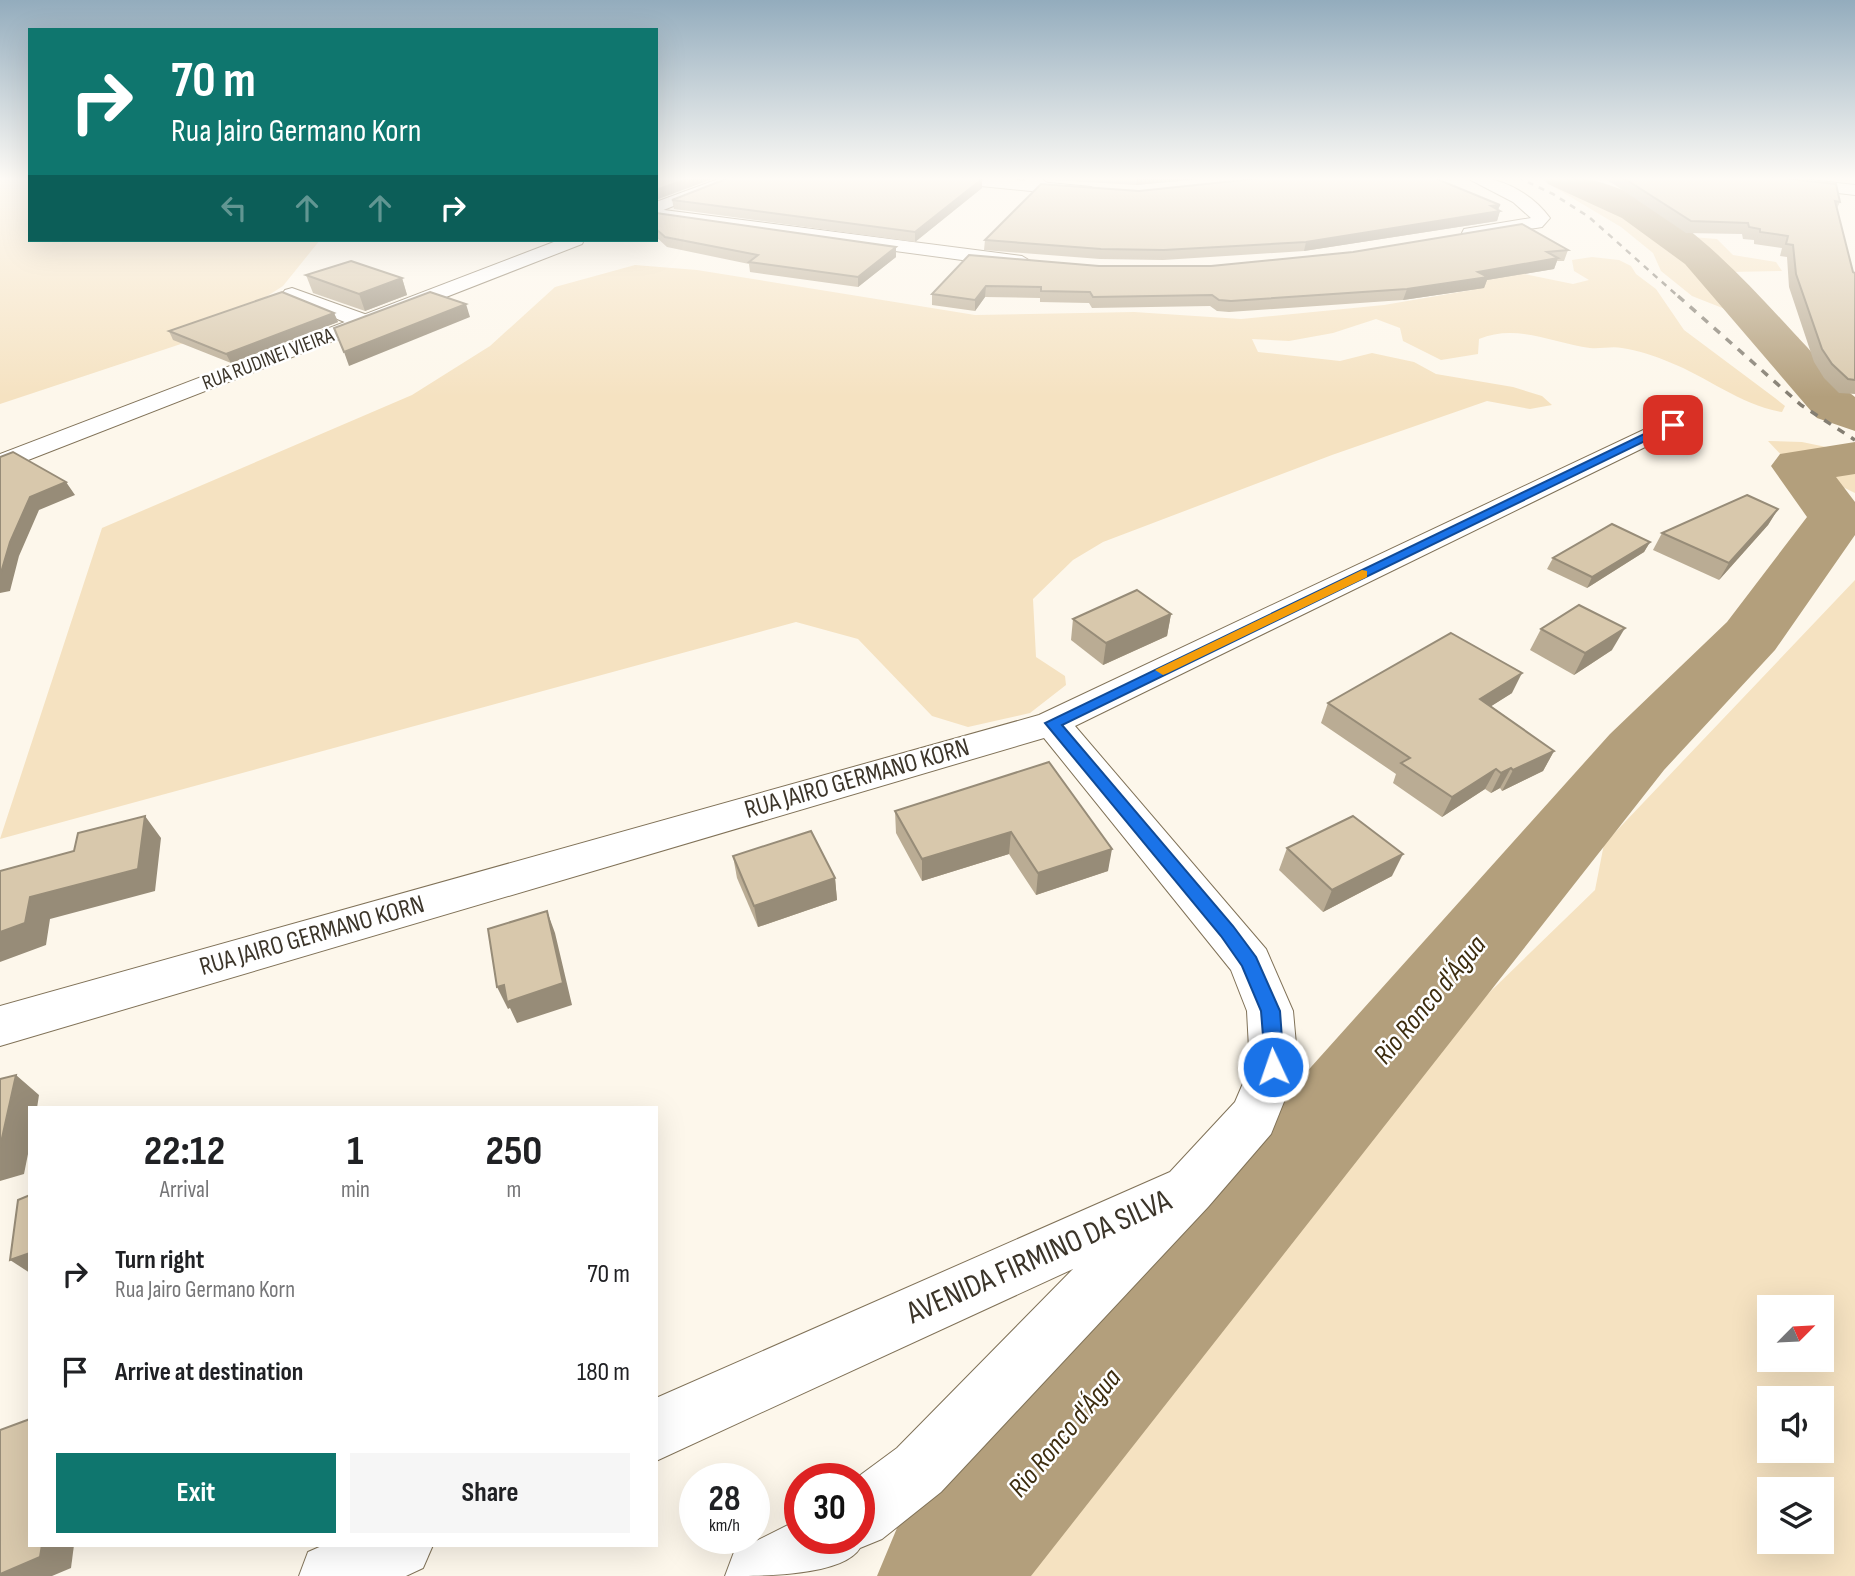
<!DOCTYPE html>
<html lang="en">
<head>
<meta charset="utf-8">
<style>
	:root { --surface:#fff; --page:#f6f6f6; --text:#202124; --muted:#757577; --accent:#0f766e }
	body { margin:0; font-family:"Sofia Sans Condensed",sans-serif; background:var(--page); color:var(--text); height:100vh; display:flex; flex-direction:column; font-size:26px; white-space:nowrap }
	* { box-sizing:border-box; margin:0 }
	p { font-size:23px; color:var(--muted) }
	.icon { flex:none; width:38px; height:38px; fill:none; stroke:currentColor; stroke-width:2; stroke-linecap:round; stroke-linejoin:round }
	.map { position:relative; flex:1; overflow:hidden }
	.drawer { position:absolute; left:28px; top:1106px; width:630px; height:441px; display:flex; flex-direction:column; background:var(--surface); border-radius:0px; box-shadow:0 7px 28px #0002 }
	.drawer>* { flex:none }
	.guide { position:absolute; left:28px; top:28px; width:630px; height:214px; border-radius:0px; box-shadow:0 7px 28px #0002; background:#0f766e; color:#fff; overflow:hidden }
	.needle { width:46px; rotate:66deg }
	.controls { position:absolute; left:1757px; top:1295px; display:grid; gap:14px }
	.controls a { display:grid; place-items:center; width:77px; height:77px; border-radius:0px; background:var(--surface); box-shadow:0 7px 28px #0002; font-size:35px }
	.speed { position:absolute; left:679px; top:1463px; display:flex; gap:14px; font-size:35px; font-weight:700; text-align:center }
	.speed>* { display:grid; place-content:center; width:91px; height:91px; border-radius:50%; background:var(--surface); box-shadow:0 7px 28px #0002; line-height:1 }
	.speed small { font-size:18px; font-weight:400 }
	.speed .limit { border:10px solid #d22; background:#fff; color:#111 }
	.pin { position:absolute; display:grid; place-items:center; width:60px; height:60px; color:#fff; margin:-30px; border-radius:14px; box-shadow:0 4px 10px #0006 }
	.me { position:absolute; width:77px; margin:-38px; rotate:357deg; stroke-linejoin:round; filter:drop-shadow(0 0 5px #0008) }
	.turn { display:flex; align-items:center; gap:24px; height:147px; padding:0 28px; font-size:32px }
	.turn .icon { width:91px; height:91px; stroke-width:2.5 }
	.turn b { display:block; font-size:49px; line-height:60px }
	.lanes { display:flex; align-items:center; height:66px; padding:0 28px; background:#0003; justify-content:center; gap:35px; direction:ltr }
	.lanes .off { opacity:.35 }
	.eta { display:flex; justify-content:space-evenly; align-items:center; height:119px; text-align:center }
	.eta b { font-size:42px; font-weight:700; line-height:49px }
	.primary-button { display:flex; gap:14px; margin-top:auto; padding:14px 28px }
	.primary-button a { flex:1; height:80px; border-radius:0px; background:var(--accent); color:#fff; font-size:28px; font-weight:700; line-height:80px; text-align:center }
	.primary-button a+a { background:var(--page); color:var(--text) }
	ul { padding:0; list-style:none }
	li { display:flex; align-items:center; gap:21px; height:98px; padding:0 28px }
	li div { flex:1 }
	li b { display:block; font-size:26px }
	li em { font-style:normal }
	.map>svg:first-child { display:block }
</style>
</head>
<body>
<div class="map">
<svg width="1855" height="1576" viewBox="0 0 1855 1576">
	<rect width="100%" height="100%" fill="#fdf7eb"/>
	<g fill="#f5e2c1" fill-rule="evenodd">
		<path d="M 0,177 L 30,177 L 30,240 L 320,240 L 283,286 L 205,336 L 0,404 Z"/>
		<path d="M 1537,177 L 1592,179 L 1603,190 L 1631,196 L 1655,221 L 1679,236 L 1717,239 L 1733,255 L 1776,262 L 1782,271 L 1730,272 L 1735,286 L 1755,295 L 1757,305 L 1799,338 L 1786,341 L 1753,331 L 1735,313 L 1692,296 L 1661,271 L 1653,253 L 1621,227 Z"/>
		<path d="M 1592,257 L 1619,260 L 1631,266 L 1636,274 L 1656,289 L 1684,330 L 1775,398 L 1785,406 L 1782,412 C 1740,405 1708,377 1669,362 C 1655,356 1637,350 1622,348 C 1612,346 1601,349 1590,348 C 1553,343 1516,323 1479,339 L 1478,354 L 1441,360 L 1403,341 L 1400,328 L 1376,319 L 1333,333 L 1289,341 L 1252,339 L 1258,352 L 1340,361 L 1372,353 L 1414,362 L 1436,374 L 1513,387 L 1542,396 L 1552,405 L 1530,409 L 1487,401 L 1332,455 L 1103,542 L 1073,560 L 1033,599 L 1036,657 L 1065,676 L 1066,685 L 1030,713 L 968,727 L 932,716 L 858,639 L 796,622 L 0,839 L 102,528 L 412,395 L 490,346 L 555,287 L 635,265 L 697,270 L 975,315 L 1134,312 L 1241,319 L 1384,305 L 1472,290 L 1477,280 L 1519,273 L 1573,284 L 1589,280 L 1574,271 L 1572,260 Z"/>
		<path d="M 1768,441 L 1802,442 L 1855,453 L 1855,493 L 1785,459 Z"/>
		<path d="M 1855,580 L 1855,1576 L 888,1576 L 917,1541 L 1062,1486 L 1145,1391 L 1258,1215 L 1348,1117 L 1429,1051 L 1595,890 L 1604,844 ZM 1822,1307 L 1822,1360 L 1769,1360 L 1769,1307 ZM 1822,1398 L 1822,1451 L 1769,1451 L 1769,1398 ZM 1822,1489 L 1822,1542 L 1769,1542 L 1769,1489 Z"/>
	</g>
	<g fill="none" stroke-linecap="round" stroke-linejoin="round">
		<g fill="#b39f7c" fill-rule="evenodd">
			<path d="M 1543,177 C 1652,167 1739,275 1807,347 C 1822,364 1837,384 1855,397 L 1855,431 L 1817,418 L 1685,264 L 1622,218 L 1548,184 Z"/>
			<path d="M 1855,442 L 1855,474 L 1836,477 L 1855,502 L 1855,535 L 1775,650 L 1664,770 L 1031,1576 L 877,1576 L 897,1528 L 1610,734 L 1727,622 L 1807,517 L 1771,466 L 1780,454 Z"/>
		</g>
		<defs>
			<g id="street">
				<path d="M 1020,177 L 1039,177 L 1054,188 L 1046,193 Z"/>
				<path d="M 1465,177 C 1496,174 1531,192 1550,218 L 1542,227 L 1536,228 L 1464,237 L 1462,233 L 1464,229 L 1531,218 L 1513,202 Z"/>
				<path d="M 1736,177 L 1783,177 L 1855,185 L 1855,195 L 1744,182 Z"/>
				<path d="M 656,209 L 1022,256 L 1032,262 L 1022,268 L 656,219 Z"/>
				<path d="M 292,288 L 373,317 L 376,322 L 365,329 L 357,327 L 285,298 L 282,294 L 285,290 Z"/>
				<path d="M 1673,416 L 1682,419 L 1686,424 L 1682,429 L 1075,726 L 1266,949 L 1293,1011 L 1298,1067 L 1271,1134 L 1208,1207 L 941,1492 L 882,1539 L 860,1548 C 843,1576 763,1576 725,1576 L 734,1552 L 800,1519 L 800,1538 L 859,1538 L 859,1479 L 855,1479 L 897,1448 L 1073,1269 L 656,1461 L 656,1398 L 1170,1172 L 1235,1102 L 1250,1067 L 1247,1011 L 1231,970 L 1044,738 L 0,1046 L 0,1006 L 1039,715 Z"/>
				<path d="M 324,1545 L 433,1545 L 423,1568 L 406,1576 L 299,1576 L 308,1552 Z"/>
			</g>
			<g id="secondary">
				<path d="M 724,177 L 746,177 L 656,213 L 656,202 Z"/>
				<path d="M 933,177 L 986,177 L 1091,187 L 1100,192 L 1091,197 L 941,182 Z"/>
				<path d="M 559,240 L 584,240 L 582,244 L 0,471 L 0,454 Z"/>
			</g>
		</defs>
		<use href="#street" stroke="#807258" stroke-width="2"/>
		<use href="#secondary" stroke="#807258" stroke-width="2"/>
		<use href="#street" fill="#fff" fill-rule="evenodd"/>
		<use href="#secondary" fill="#fff" fill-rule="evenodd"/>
		<path stroke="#847e72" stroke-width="2.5" stroke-dasharray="6 6" stroke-linecap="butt" d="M 1517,177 L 1553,194 L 1589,217 L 1680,298"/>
		<path stroke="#847e72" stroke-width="3.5" stroke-dasharray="8 8" stroke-linecap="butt" d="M 1678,296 L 1801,405 L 1855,440"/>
	</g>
	<g fill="#baac94">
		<path d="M 1053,177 L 1222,177 L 1136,185 L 1053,180 Z"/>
		<path d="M 1609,177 L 1772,177 L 1840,202 L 1837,208 L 1853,272 L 1855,273 L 1855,394 L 1839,393 L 1824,378 L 1814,362 L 1789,287 L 1787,257 L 1780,256 L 1782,248 L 1754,244 L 1754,240 L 1743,239 L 1742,234 L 1686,233 L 1609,181 Z"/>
		<path d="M 1802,177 L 1829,177 L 1827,179 Z"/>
		<path d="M 982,179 L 982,188 L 915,242 L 674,209 L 672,200 Z"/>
		<path d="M 1139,191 L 1500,205 L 1498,210 L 1500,211 L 1497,221 L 1304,251 L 1163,260 L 1100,259 L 984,250 L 985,240 Z"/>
		<path d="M 656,213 L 896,257 L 858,287 L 750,272 L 749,264 L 667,247 L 656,237 Z"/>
		<path d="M 1568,250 L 1564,261 L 1557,261 L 1554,269 L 1487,280 L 1484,288 L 1403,300 L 1229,312 L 1217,311 L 1210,306 L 1092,308 L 1089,303 L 1040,302 L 1040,298 L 985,297 L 975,311 L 932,305 L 932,294 L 1099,266 L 1211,266 Z"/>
		<path d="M 306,275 L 402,278 L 407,295 L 365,311 L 313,293 Z"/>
		<path d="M 334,313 L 338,322 L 231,363 L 173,340 L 169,331 Z"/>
		<path d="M 1778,509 L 1768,525 L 1719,580 L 1653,550 L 1662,533 Z"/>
		<path d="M 1650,542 L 1644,552 L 1587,588 L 1547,569 L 1553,558 Z"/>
		<path d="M 1171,614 L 1167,636 L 1103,665 L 1071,640 L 1073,619 Z"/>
		<path d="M 1541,629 L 1612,650 L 1574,675 L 1530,650 Z"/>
		<path d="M 1512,693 L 1491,706 L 1554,751 L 1543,771 L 1502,791 L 1500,788 L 1491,793 L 1485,789 L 1442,817 L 1393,783 L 1396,774 L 1321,723 L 1328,703 Z"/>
		<path d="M 1049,762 L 1108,871 L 1036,895 L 1009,854 L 922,881 L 896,833 L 895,811 Z"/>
		<path d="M 1287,848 L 1392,876 L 1323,912 L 1279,870 Z"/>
		<path d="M 733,856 L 835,878 L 837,900 L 758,927 L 737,878 Z"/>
	</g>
	<g fill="#978c78">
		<path d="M 693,177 L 718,177 L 656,200 L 656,190 Z"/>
		<path d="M 1137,177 L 1222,177 L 1136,185 Z"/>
		<path d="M 982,179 L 982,188 L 915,242 L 915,232 Z"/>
		<path d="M 1500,205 L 1497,212 L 1500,211 L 1497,221 L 1304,251 L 1306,242 Z"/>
		<path d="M 896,247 L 896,257 L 858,287 L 858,277 Z"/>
		<path d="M 1558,258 L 1554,269 L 1487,280 L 1484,288 L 1403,300 L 1407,289 L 1478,272 Z"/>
		<path d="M 402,278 L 407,295 L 365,311 L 359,294 Z"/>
		<path d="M 986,286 L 985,297 L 975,311 L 975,300 Z"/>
		<path d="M 466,304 L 470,317 L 349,366 L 344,352 Z"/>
		<path d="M 334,313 L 338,322 L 231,363 L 226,354 Z"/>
		<path d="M 66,482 L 75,495 L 39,510 L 19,556 L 10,591 L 0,593 L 0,576 L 10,542 L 30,497 Z"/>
		<path d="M 1778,509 L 1768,525 L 1719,580 L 1729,563 Z"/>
		<path d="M 1650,542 L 1644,552 L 1587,588 L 1592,577 Z"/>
		<path d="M 1171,614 L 1167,636 L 1103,665 L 1106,643 Z"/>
		<path d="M 1625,628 L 1612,650 L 1574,675 L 1585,653 Z"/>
		<path d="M 1522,673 L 1512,693 L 1471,719 L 1480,699 Z"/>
		<path d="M 1554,751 L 1543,771 L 1502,791 L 1513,770 Z"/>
		<path d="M 1511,768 L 1500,788 L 1491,793 L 1501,773 Z"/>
		<path d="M 1496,769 L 1485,789 L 1442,817 L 1452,797 Z"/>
		<path d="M 145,816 L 161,838 L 155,891 L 50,919 L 46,945 L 0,962 L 0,932 L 30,897 Z"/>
		<path d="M 1011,832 L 1009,854 L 922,881 L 922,859 Z"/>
		<path d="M 1112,849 L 1108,871 L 1036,895 L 1038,873 Z"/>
		<path d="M 1403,854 L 1392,876 L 1323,912 L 1332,890 Z"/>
		<path d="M 835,878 L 837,900 L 758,927 L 754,906 Z"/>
		<path d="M 547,911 L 555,933 L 572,1005 L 517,1023 L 510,1008 L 508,1009 L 497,987 L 504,985 Z"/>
		<path d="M 16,1075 L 39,1095 L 37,1108 L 30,1108 L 30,1144 L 24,1174 L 0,1181 L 0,1147 Z"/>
		<path d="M 30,1253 L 30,1273 L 10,1260 Z"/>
		<path d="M 42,1545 L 74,1545 L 71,1568 L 52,1576 L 0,1576 L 0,1574 Z"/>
	</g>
	<g fill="#d8c8ac" stroke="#978c78" stroke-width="2">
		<path d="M 656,177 L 693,177 L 656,190 Z"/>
		<path d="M 731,177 L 951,177 L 982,179 L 915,232 L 672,200 Z"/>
		<path d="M 1273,177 L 1432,177 L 1500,205 L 1491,206 L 1500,211 L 1306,242 L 1164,250 L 1101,249 L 985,240 L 1041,184 L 1139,191 Z"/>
		<path d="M 1622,177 L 1772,177 L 1836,184 L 1840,202 L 1835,201 L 1853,272 L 1855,273 L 1855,380 L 1848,379 L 1832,364 L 1822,349 L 1796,274 L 1793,245 L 1786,244 L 1788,236 L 1760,232 L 1760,229 L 1749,227 L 1748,223 L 1691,221 Z"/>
		<path d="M 656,213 L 896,247 L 858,277 L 749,262 L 758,255 L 665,237 L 656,229 Z"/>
		<path d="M 1522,224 L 1568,250 L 1547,252 L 1558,258 L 1478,272 L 1488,277 L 1407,289 L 1231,301 L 1219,300 L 1212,295 L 1093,297 L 1090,292 L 1041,291 L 1041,287 L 986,286 L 975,300 L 932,294 L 969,255 L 1099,266 L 1211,266 L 1353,252 Z"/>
		<path d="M 351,261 L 402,278 L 359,294 L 306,275 Z"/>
		<path d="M 282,292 L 334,313 L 226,354 L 169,331 Z"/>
		<path d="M 430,292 L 466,304 L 344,352 L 334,328 Z"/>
		<path d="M 13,452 L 66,482 L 30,497 L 10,542 L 0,576 L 0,457 Z"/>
		<path d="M 1747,495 L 1778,509 L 1729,563 L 1662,533 Z"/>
		<path d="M 1612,524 L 1650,542 L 1592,577 L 1553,558 Z"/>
		<path d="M 1137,590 L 1171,614 L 1106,643 L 1073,619 Z"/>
		<path d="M 1579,605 L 1625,628 L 1585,653 L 1541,629 Z"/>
		<path d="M 1451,633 L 1522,673 L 1480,699 L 1554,751 L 1513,770 L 1511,768 L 1501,773 L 1496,769 L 1452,797 L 1401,763 L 1410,758 L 1328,703 Z"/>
		<path d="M 1049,762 L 1112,849 L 1038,873 L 1011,832 L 922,859 L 895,811 Z"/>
		<path d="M 145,816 L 138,869 L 30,897 L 25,923 L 0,932 L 0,871 L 74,851 L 78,833 Z"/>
		<path d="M 1353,816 L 1403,854 L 1332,890 L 1287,848 Z"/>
		<path d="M 811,831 L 835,878 L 754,906 L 733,856 Z"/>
		<path d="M 547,911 L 563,983 L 507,1002 L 504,985 L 497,987 L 488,929 Z"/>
		<path d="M 16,1075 L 0,1147 L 0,1079 Z"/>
		<path d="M 30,1195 L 30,1253 L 10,1260 L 18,1200 Z"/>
		<path d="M 30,1419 L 30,1545 L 42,1545 L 40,1557 L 0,1574 L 0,1430 Z"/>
	</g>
	<linearGradient id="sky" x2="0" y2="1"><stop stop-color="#93acbd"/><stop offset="0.45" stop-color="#fefbf6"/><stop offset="1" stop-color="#fefbf6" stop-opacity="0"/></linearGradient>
	<rect width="1855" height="397" fill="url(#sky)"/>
	<path fill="#1a73e8" stroke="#114b97" stroke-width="2" d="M 1669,422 L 1678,425 L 1062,725 L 1233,926 L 1256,957 L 1280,1011 L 1284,1067 L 1281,1073 L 1273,1076 L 1266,1073 L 1261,1011 L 1242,966 L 1221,936 L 1045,723 Z"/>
	<path fill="#f59e0b" d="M 1362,570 L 1367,571 L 1367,577 L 1168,673 L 1163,675 L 1155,670 Z"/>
	<g text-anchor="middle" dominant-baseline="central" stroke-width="5" stroke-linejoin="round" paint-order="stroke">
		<g font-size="21" fill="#3c352a" stroke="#fff">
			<text transform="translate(268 359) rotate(-21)">RUA RUDINEI VIEIRA</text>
		</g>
		<g font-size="26" fill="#3c352a" stroke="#fff">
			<text transform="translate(857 779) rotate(-16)">RUA JAIRO GERMANO KORN</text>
			<text transform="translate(312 936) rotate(-16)">RUA JAIRO GERMANO KORN</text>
		</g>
		<g font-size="28" font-style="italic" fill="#3d2d0f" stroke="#fff">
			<text transform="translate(1430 1000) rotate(-50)">Rio Ronco d'Água</text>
			<text transform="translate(1065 1433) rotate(-50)">Rio Ronco d'Água</text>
		</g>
		<g font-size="32" fill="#3c352a" stroke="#fff">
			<text transform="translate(1039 1257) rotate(-24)">AVENIDA FIRMINO DA SILVA</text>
		</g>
	</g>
</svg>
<div class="controls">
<a><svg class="needle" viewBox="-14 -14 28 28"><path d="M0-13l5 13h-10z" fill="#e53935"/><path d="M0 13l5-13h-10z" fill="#757577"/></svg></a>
<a><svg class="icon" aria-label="sound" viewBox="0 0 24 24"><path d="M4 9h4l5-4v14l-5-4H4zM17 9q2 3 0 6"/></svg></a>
<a><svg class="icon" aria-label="layers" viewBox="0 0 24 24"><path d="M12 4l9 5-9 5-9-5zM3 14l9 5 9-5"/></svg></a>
</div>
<div class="speed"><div>28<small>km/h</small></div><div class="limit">30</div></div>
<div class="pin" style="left:1673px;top:425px;background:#d93025"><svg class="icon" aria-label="arrive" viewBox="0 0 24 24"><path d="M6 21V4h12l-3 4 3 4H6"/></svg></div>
<svg class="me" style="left:1273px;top:1067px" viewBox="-20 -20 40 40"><circle r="17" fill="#1a73e8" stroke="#fff" stroke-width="3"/><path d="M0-11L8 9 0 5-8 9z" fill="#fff"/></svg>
<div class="guide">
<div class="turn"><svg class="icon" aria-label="right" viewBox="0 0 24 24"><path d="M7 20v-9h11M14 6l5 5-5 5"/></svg><div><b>70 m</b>Rua Jairo Germano Korn</div></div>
<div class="lanes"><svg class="icon off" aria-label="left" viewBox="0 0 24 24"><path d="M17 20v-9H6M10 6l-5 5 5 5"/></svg><svg class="icon off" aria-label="ahead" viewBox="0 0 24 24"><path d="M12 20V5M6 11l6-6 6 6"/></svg><svg class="icon off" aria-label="ahead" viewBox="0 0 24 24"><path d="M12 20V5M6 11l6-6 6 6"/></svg><svg class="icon" aria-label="right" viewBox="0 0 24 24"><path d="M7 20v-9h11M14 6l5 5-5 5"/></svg></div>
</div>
<section class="drawer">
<div class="eta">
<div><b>22:12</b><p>Arrival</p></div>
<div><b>1</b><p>min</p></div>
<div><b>250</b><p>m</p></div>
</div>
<ul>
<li><svg class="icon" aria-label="right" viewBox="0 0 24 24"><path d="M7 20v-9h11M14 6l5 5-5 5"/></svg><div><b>Turn right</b><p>Rua Jairo Germano Korn</p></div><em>70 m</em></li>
<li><svg class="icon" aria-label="arrive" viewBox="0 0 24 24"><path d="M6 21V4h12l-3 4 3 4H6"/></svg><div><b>Arrive at destination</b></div><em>180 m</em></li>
</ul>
<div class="primary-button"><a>Exit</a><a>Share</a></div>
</section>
</div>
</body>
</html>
